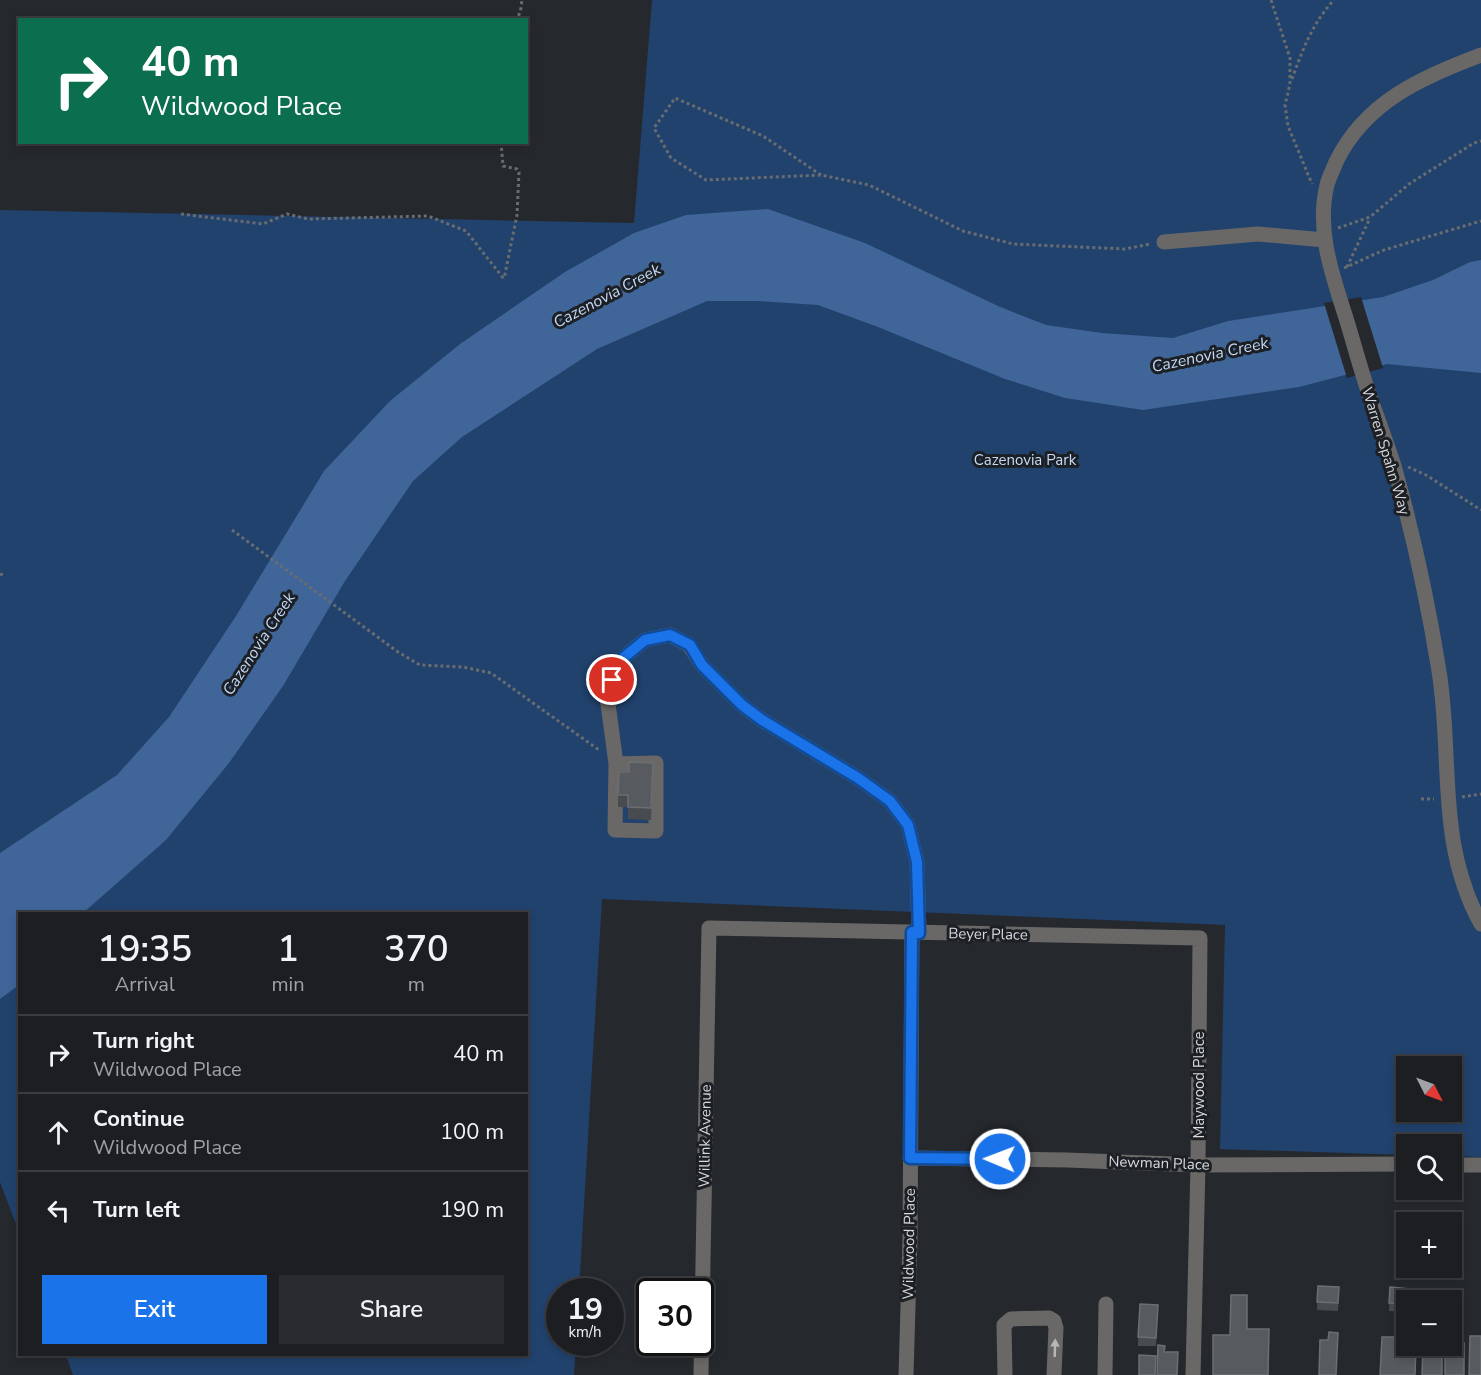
<!DOCTYPE html>
<html lang="en">
<head>
<meta charset="utf-8">
<style>
	:root { --surface:#1c1e22; --page:#292b2f; --text:#f1f3f6; --muted:#a0a2a5; --line:#3a3c40; --accent:#1a73e8 }
	body { margin:0; font-family:"Nunito Sans",sans-serif; background:var(--page); color:var(--text); height:100vh; display:flex; flex-direction:column; font-size:22px; white-space:nowrap }
	* { box-sizing:border-box; margin:0 }
	p { font-size:20px; color:var(--muted) }
	.icon { flex:none; width:33px; height:33px; fill:none; stroke:currentColor; stroke-width:2; stroke-linecap:round; stroke-linejoin:round }
	.map { position:relative; flex:1; overflow:hidden }
	.panel { position:absolute; left:18px; top:912px; width:510px; height:444px; display:flex; flex-direction:column; background:var(--surface); border-radius:0px; box-shadow:0 3px 9px #0003,0 0 0 2px var(--line) }
	.panel>* { flex:none }
	.top-card { position:absolute; left:18px; top:18px; width:510px; height:126px; border-radius:0px; box-shadow:0 3px 9px #0003,0 0 0 2px var(--line); background:#0b6e4f; color:#fff; overflow:hidden }
	.needle { width:39px; rotate:132deg }
	.fabs { position:absolute; left:1396px; top:1056px; display:grid; gap:12px }
	.fabs a { display:grid; place-items:center; width:66px; height:66px; border-radius:0px; background:var(--surface); box-shadow:0 3px 9px #0003,0 0 0 2px var(--line); font-size:30px }
	.speed { position:absolute; left:546px; top:1278px; display:flex; gap:12px; font-size:30px; font-weight:700; text-align:center }
	.speed>* { display:grid; place-content:center; width:78px; height:78px; border-radius:50%; background:var(--surface); box-shadow:0 3px 9px #0003,0 0 0 2px var(--line); line-height:1 }
	.speed small { font-size:15px; font-weight:400 }
	.speed .limit { border:3px solid #111; border-radius:9px; background:#fff; color:#111 }
	.pin { position:absolute; display:grid; place-items:center; width:51px; height:51px; color:#fff; margin:-26px; border:3px solid #fff; border-radius:50%; box-shadow:0 2px 6px #0007 }
	.me { position:absolute; width:66px; margin:-33px; rotate:271deg; stroke-linejoin:round; filter:drop-shadow(0 0 4px #0008) }
	.turn { display:flex; align-items:center; gap:21px; height:126px; padding:0 24px; font-size:27px }
	.turn .icon { width:78px; height:78px; stroke-width:2.5 }
	.turn b { display:block; font-size:42px; line-height:51px }
	.eta { display:flex; justify-content:space-evenly; align-items:center; height:102px; text-align:center }
	.eta b { font-size:36px; font-weight:600; line-height:42px }
	.primary-button { display:flex; gap:12px; margin-top:auto; padding:12px 24px }
	.primary-button a { flex:1; height:69px; border-radius:0px; background:var(--accent); color:#fff; font-size:24px; font-weight:600; line-height:69px; text-align:center }
	.primary-button a+a { background:var(--page); color:var(--text) }
	ul { padding:0; list-style:none }
	li { display:flex; align-items:center; gap:18px; height:78px; padding:0 24px; border-top:2px solid var(--line) }
	li div { flex:1 }
	li b { display:block; font-size:22px }
	li em { font-style:normal }
	.map>svg:first-child { display:block }
</style>
</head>
<body>
<div class="map">
<svg width="1481" height="1375" viewBox="0 0 1481 1375">
	<rect width="100%" height="100%" fill="#25282d"/>
	<path fill="#21426d" fill-rule="evenodd" d="M 652,0 L 1481,0 L 1481,1157 L 1452,1156 L 1452,1144 L 1407,1144 L 1407,1155 L 1220,1149 L 1225,925 L 602,899 L 579,1291 L 560,1292 L 560,1342 L 576,1343 L 574,1375 L 73,1375 L 66,1355 L 526,1354 L 526,914 L 20,914 L 19,1232 L 0,1182 L 0,210 L 634,223 ZM 1407,1066 L 1452,1066 L 1452,1112 L 1407,1112 Z"/>
	<path fill="#3f6599" d="M 768,209 L 865,243 L 998,306 L 1046,325 L 1102,333 L 1173,338 L 1228,321 L 1383,297 L 1433,280 L 1470,262 L 1481,260 L 1481,373 L 1387,364 L 1299,387 L 1143,410 L 1065,398 L 1005,379 L 878,327 L 818,305 L 757,301 L 707,301 L 597,349 L 462,437 L 413,481 L 345,581 L 283,686 L 229,763 L 166,840 L 83,913 L 20,914 L 19,985 L 0,999 L 0,853 L 117,775 L 169,717 L 236,616 L 324,471 L 390,401 L 460,344 L 565,272 L 634,233 L 686,215 Z"/>
	<path fill="#25282d" d="M 1361,297 L 1383,368 L 1347,378 L 1324,303 Z"/>
	<g fill="none" stroke-linecap="round" stroke-linejoin="round">
		<g stroke="#696c70" stroke-width="3" stroke-dasharray="3 3" stroke-linecap="butt">
			<path d="M 1271,0 L 1290,58 L 1290,84 L 1285,105 L 1288,126 L 1312,184"/>
			<path d="M 514,20 C 521,16 521,7 522,0"/>
			<path d="M 1292,79 C 1302,51 1313,22 1334,0"/>
			<path d="M 501,142 L 503,166 L 517,169 L 519,172 L 517,215 L 504,279"/>
			<path d="M 821,175 L 763,136 L 675,98 L 654,128 L 671,158 L 706,180 L 821,175 L 869,185 L 963,231 L 1013,244 L 1125,249 L 1150,244"/>
			<path d="M 181,214 L 263,224 L 287,214 L 308,219 L 428,216 L 466,231 L 504,279"/>
			<path d="M 1338,228 L 1370,217 L 1409,184 L 1474,143 L 1481,141"/>
			<path d="M 1347,267 L 1370,218"/>
			<path d="M 1344,268 L 1384,250 L 1481,221"/>
			<path d="M 1408,467 L 1426,475 L 1481,510"/>
			<path d="M 232,530 L 398,652 L 420,665 L 463,667 L 491,673 L 599,750"/>
			<path d="M 0,574 L 3,575"/>
			<path d="M 1462,797 L 1481,794"/>
			<path d="M 1421,799 L 1434,799"/>
		</g>
		<g stroke="#6a6866" stroke-width="15">
			<path d="M 1481,55 C 1422,77 1365,102 1336,162 C 1333,170 1329,177 1327,185 C 1316,230 1332,274 1346,318 C 1354,344 1361,371 1370,397 C 1378,420 1387,443 1394,466 C 1413,533 1428,603 1439,671 C 1453,758 1436,842 1481,924"/>
			<path d="M 1164,242 L 1258,234 L 1324,240"/>
			<path d="M 616,764 L 656,763 L 656,831 L 615,830 L 616,764 L 607,696 L 616,664 L 645,640 L 670,635 L 689,645 L 702,665 L 742,705 L 762,720 L 858,778 L 890,801 L 908,825 L 917,862 L 919,933"/>
			<path d="M 910,1158 L 1067,1160 L 1198,1165 L 1407,1164"/>
			<path d="M 1452,1165 L 1481,1165"/>
			<path d="M 701,1375 L 709,928 L 1200,938 L 1198,1165 L 1193,1375"/>
			<path d="M 906,1375 L 910,1239 L 912,932"/>
			<path d="M 1005,1375 L 1004,1325 L 1011,1319 L 1049,1318 L 1054,1321 L 1056,1328 L 1054,1375"/>
			<path d="M 1105,1375 L 1106,1304"/>
		</g>
	</g>
	<g fill="#484b50">
		<path d="M 653,775 L 651,820 L 628,819 L 628,807 L 618,807 L 618,795 Z"/>
		<path d="M 1318,1286 L 1339,1295 L 1338,1311 L 1317,1310 Z"/>
		<path d="M 1390,1287 L 1407,1300 L 1407,1312 L 1389,1311 Z"/>
		<path d="M 1158,1305 L 1156,1346 L 1138,1346 L 1138,1337 Z"/>
	</g>
	<g fill="#575a5f" stroke="#6b6e72" stroke-width="1.5">
		<path d="M 629,762 L 653,763 L 651,808 L 628,807 L 628,795 L 618,795 L 619,772 L 629,772 Z"/>
		<path d="M 1318,1286 L 1339,1287 L 1338,1303 L 1317,1302 Z"/>
		<path d="M 1390,1287 L 1410,1289 L 1410,1300 L 1407,1300 L 1407,1304 L 1389,1303 Z"/>
		<path d="M 1231,1295 L 1247,1295 L 1247,1329 L 1269,1329 L 1268,1375 L 1213,1375 L 1213,1335 L 1230,1335 Z"/>
		<path d="M 1140,1304 L 1158,1305 L 1156,1338 L 1138,1337 Z"/>
		<path d="M 1397,1322 L 1407,1322 L 1407,1346 L 1416,1346 L 1415,1375 L 1380,1375 L 1382,1337 L 1396,1337 Z"/>
		<path d="M 1329,1332 L 1338,1333 L 1336,1375 L 1319,1375 L 1320,1340 L 1328,1340 Z"/>
		<path d="M 1470,1336 L 1481,1336 L 1481,1375 L 1469,1375 Z"/>
		<path d="M 1452,1343 L 1464,1343 L 1464,1375 L 1445,1375 L 1445,1346 L 1452,1346 Z"/>
		<path d="M 1158,1345 L 1165,1346 L 1164,1352 L 1178,1352 L 1177,1375 L 1157,1375 Z"/>
		<path d="M 1423,1346 L 1442,1346 L 1442,1375 L 1422,1375 Z"/>
		<path d="M 1139,1355 L 1156,1356 L 1155,1375 L 1139,1375 Z"/>
	</g>
	<defs><path id="oneway-solid" d="M-6-.8H1V-3.2L6.5 0L1 3.2V.8H-6Z" transform="scale(1.5)"/></defs>
	<use fill="#b6b7b9" href="#oneway-solid" transform="translate(1055 1348) rotate(-88)"/>
	<g fill="none" stroke-linecap="round" stroke-linejoin="round">
		<defs>
			<path id="route" d="M 612,680 L 616,664 L 645,640 L 670,635 L 690,645 L 702,665 L 742,705 L 762,720 L 858,778 L 890,801 L 908,825 L 917,862 L 919,933 L 912,932 L 910,1158 L 1000,1159"/>
		</defs>
		<use href="#route" stroke="#114b97" stroke-width="15"/>
		<use href="#route" stroke="#1a73e8" stroke-width="10"/>
	</g>
	<g text-anchor="middle" dominant-baseline="central" stroke-width="6" stroke-linejoin="round" paint-order="stroke">
		<g font-size="15" fill="#d7d9dc" stroke="#1c1f23">
			<text transform="translate(1386 451) rotate(73)">Warren Spahn Way</text>
			<text transform="translate(988 934) rotate(1)">Beyer Place</text>
			<text transform="translate(1199 1085) rotate(-90)">Maywood Place</text>
			<text transform="translate(705 1136) rotate(-89)">Willink Avenue</text>
			<text transform="translate(1159 1163) rotate(2)">Newman Place</text>
			<text transform="translate(909 1244) rotate(-89)">Wildwood Place</text>
		</g>
		<g font-size="15" fill="#c3daf9" stroke="#1c1f23">
			<text x="1025" y="460">Cazenovia Park</text>
		</g>
		<g font-size="16" font-style="italic" fill="#c2d9f8" stroke="#1c1f23">
			<text transform="translate(607 296) rotate(-28)">Cazenovia Creek</text>
			<text transform="translate(1210 355) rotate(-12)">Cazenovia Creek</text>
			<text transform="translate(259 644) rotate(-57)">Cazenovia Creek</text>
		</g>
	</g>
</svg>
<div class="fabs">
<a><svg class="needle" viewBox="-14 -14 28 28"><path d="M0-13l5 13h-10z" fill="#e53935"/><path d="M0 13l5-13h-10z" fill="#a0a2a5"/></svg></a>
<a><svg class="icon" aria-label="search" viewBox="0 0 24 24"><circle cx="10" cy="10" r="6"/><path d="M15 15l6 6"/></svg></a>
<a>+</a>
<a>−</a>
</div>
<div class="speed"><div>19<small>km/h</small></div><div class="limit">30</div></div>
<div class="pin" style="left:612px;top:680px;background:#d93025"><svg class="icon" aria-label="arrive" viewBox="0 0 24 24"><path d="M6 21V4h12l-3 4 3 4H6"/></svg></div>
<svg class="me" style="left:1000px;top:1159px" viewBox="-20 -20 40 40"><circle r="17" fill="#1a73e8" stroke="#fff" stroke-width="3"/><path d="M0-11L8 9 0 5-8 9z" fill="#fff"/></svg>
<div class="top-card">
<div class="turn"><svg class="icon" aria-label="right" viewBox="0 0 24 24"><path d="M7 20v-9h11M14 6l5 5-5 5"/></svg><div><b>40 m</b>Wildwood Place</div></div>
</div>
<section class="panel">
<div class="eta">
<div><b>19:35</b><p>Arrival</p></div>
<div><b>1</b><p>min</p></div>
<div><b>370</b><p>m</p></div>
</div>
<ul>
<li><svg class="icon" aria-label="right" viewBox="0 0 24 24"><path d="M7 20v-9h11M14 6l5 5-5 5"/></svg><div><b>Turn right</b><p>Wildwood Place</p></div><em>40 m</em></li>
<li><svg class="icon" aria-label="ahead" viewBox="0 0 24 24"><path d="M12 20V5M6 11l6-6 6 6"/></svg><div><b>Continue</b><p>Wildwood Place</p></div><em>100 m</em></li>
<li><svg class="icon" aria-label="left" viewBox="0 0 24 24"><path d="M17 20v-9H6M10 6l-5 5 5 5"/></svg><div><b>Turn left</b></div><em>190 m</em></li>
</ul>
<div class="primary-button"><a>Exit</a><a>Share</a></div>
</section>
</div>
</body>
</html>
